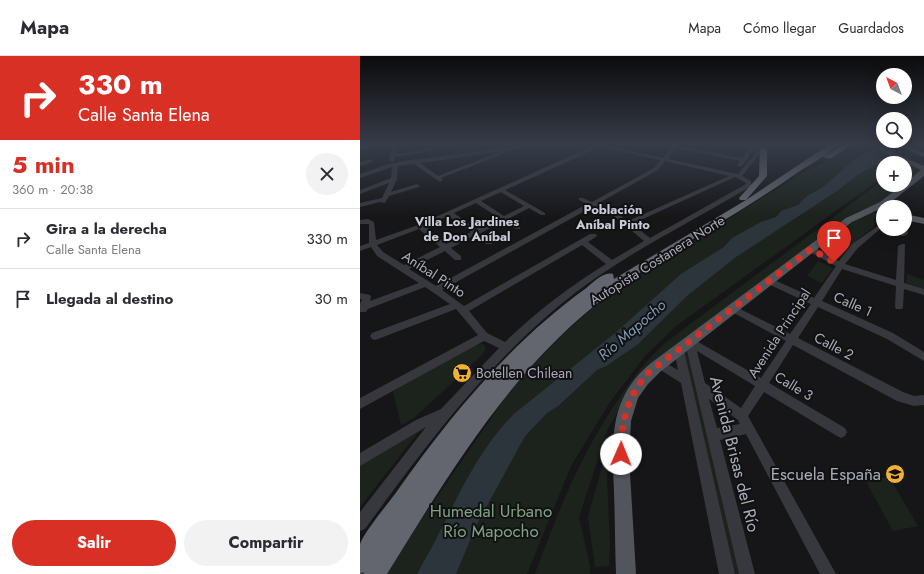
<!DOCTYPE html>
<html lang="es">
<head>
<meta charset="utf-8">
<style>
	:root { --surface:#fff; --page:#f2f2f3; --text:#2b2b33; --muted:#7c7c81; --line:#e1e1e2; --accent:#d93025 }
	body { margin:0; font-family:Jost,sans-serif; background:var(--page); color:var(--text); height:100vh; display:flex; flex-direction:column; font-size:15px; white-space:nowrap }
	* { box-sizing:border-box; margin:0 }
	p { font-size:13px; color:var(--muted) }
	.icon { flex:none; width:22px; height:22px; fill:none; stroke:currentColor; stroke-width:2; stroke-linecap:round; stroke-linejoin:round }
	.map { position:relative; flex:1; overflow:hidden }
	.side { display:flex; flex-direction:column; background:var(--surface); width:360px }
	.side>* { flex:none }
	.top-card { background:#d93025; color:#fff; overflow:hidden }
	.needle { width:26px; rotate:319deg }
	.controls { position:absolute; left:516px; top:12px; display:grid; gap:8px }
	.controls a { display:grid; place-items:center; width:36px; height:36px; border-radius:50%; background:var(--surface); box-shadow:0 4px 16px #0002; font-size:20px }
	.pin { position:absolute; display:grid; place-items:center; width:34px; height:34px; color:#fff; margin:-41px -17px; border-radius:50% 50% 50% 0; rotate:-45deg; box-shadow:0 0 4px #0007 }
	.pin .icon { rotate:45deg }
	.me { position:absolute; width:44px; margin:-22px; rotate:1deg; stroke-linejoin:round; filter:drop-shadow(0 0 3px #0008) }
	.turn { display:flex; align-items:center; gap:14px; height:84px; padding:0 12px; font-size:18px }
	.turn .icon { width:52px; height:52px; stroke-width:2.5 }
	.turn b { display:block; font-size:28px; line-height:34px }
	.round { display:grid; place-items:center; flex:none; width:42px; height:42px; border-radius:21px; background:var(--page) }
	.overview { display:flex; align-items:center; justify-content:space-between; height:68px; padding:0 12px }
	h1 { font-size:24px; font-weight:700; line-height:30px; color:var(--accent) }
	.button { display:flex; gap:8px; margin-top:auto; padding:8px 12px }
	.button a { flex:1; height:46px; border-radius:24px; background:var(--accent); color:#fff; font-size:16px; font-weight:700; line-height:46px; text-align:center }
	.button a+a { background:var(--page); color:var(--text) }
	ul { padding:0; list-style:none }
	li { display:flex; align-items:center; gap:12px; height:60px; padding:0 12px; border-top:1px solid var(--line) }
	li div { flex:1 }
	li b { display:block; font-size:15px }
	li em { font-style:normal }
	header { display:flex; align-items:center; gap:24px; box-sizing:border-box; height:56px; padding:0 20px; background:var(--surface); border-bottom:1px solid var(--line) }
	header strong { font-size:19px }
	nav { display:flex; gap:22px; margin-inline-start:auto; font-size:14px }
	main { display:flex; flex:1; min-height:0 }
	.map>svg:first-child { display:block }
</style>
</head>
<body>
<header>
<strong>Mapa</strong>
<nav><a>Mapa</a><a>Cómo llegar</a><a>Guardados</a></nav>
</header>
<main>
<section class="side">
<div class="top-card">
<div class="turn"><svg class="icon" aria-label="right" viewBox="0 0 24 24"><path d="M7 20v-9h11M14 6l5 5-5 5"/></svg><div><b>330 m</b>Calle Santa Elena</div></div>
</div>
<div class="overview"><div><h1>5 min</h1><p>360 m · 20:38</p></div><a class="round"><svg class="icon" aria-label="close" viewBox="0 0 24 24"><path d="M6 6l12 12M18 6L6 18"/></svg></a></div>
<ul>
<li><svg class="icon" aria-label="right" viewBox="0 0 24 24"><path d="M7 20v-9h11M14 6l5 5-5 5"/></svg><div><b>Gira a la derecha</b><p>Calle Santa Elena</p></div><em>330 m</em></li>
<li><svg class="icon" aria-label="arrive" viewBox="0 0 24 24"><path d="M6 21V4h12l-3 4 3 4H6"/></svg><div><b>Llegada al destino</b></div><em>30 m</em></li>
</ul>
<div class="button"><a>Salir</a><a>Compartir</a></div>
</section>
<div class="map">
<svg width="564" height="518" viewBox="0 0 564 518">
	<rect width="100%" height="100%" fill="#161618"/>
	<g fill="#1c231d">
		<path d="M 118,88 L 120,95 L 39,107 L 59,102 L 90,98 Z"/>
		<path d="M 495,88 L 505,88 L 498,93 L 508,88 L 564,88 L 564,91 L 542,107 L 523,107 L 523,121 L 316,270 L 285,300 L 250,346 L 211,410 L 167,518 L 24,518 L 154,329 L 204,277 L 254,234 L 444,116 L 476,101 Z"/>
		<path d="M 546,107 L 560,114 L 545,126 L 545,108 Z"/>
		<path d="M 523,124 L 523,129 L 543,129 L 519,148 L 497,156 L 483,165 L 265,344 L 248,372 L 219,461 L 230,510 L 230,518 L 175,518 C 198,455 223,393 262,338 C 275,319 288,302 305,287 Z"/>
		<path d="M 510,156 L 517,158 L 514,164 L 514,171 L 498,183 L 480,203 L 460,193 L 494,165 Z"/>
		<path d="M 458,205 L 473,212 L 462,227 L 447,220 Z"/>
		<path d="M 547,218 L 564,224 L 564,233 L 546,227 Z"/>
		<path d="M 124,288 L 126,293 L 122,299 L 54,362 L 41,369 L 33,335 L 115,289 Z"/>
		<path d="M 324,295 L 328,296 L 379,518 L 370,518 Z"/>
		<path d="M 63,370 L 0,451 L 0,407 Z"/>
		<path d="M 246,396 L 250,490 L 249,510 L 235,511 L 228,461 Z"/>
		<path d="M 529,421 L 558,470 L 533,475 L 506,425 Z"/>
	</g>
	<path fill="#2c353c" d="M 522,88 L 548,88 L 513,111 L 500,117 L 477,135 L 376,201 L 328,239 L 277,289 L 246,310 L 237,314 L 198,350 L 187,357 L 166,379 L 159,391 L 116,470 L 96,518 L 57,518 C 62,508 68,499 73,489 C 97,443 118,393 155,357 L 254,278 L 321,218 L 364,191 L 372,182 L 401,166 L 416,161 L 421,155 L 438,149 L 447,140 L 463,131 L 494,104 Z"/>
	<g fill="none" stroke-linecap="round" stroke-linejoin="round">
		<g fill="#37383d" fill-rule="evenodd">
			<path d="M 33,88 L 37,88 L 36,98 L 58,95 L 79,88 L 86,88 L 61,97 L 35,101 L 34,105 L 32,106 L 29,104 Z"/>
			<path d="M 237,88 L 303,102 L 311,91 L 300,88 L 319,88 L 318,90 L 382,102 L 388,94 L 370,88 L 378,88 L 391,92 L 395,88 L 400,88 L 395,93 L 398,95 L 406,88 L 411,88 L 397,101 L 382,120 L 391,125 L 391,130 C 332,166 270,195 215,237 C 131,302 67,387 5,473 L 0,475 L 0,456 L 66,371 L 0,410 L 0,397 L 56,364 L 81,353 L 139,292 L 124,285 L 0,353 L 0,342 L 118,279 L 96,253 L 18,283 L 15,284 L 12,283 L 10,280 L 12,277 L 90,248 L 65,231 L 8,253 L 6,256 L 0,256 L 0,248 L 2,243 L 0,243 L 0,237 L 10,239 L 11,241 L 10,245 L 59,227 L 17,200 L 11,191 L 0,195 L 0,190 L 9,187 L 9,168 L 0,168 L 0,164 L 8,163 L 14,166 L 16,184 L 58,169 ZM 240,91 L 301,104 L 294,112 L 232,146 L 223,142 L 219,142 L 219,144 L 227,148 L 76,230 L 49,213 L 85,195 L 95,204 L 101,204 L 101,200 L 91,192 L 115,179 L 126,188 L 132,188 L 132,184 L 121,177 L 143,165 L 156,173 L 160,173 L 160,171 L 148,163 L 169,152 L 181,159 L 185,159 L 185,157 L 145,134 ZM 316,92 L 380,105 L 377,109 L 380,111 L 382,110 L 393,96 L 396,97 L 378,118 L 308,103 ZM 305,105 L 369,120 L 268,165 L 258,158 L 237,148 L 298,114 ZM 375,121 L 386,127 L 386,128 L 290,182 L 272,168 ZM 141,136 L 164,150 L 144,160 L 121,145 ZM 116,147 L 139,162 L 116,173 L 94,157 ZM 232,151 L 254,160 L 284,185 L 252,204 L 228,186 L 237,180 L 236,178 L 230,178 L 104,250 L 82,234 ZM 88,160 L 111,176 L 86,188 L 65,170 ZM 59,173 L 80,191 L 44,209 L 23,196 L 17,189 ZM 222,189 L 246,208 C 210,230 176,256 145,286 L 127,277 L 109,255 Z"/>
			<path d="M 165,89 L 167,90 L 167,91 L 144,95 L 147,96 L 146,97 L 81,122 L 83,124 L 80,126 L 54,108 L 38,110 L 37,123 L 31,136 L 57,128 L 60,130 L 59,131 L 29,140 L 25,147 L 20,146 L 0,151 L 0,147 L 22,142 L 29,127 L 0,138 L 0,134 L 31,122 L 32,111 L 0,122 L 0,118 L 26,109 L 54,103 L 56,104 ZM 142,95 L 78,120 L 60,107 L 143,95 Z"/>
			<path d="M 11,103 L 13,104 L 13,106 L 0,110 L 0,106 Z"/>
			<path d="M 518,170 L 521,172 L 520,173 L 498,192 L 485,208 L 536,224 L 538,190 L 542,188 L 545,188 L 544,227 L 564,233 L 564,239 L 544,233 L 543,251 L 542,253 L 536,253 L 535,251 L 536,230 L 482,213 L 462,245 L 533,277 L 564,296 L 564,305 L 527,283 L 458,251 L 438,282 L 543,336 L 554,340 L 564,339 L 564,349 L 554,350 L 537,345 L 433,289 L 409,327 L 485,372 L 487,376 L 485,380 L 481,382 L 477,380 L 404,336 L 388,360 L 476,518 L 460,518 L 386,378 L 360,384 L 395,518 L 379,518 L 325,286 L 327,283 L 330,282 L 333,283 L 401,322 L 426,285 L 370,255 L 369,253 L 370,251 L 376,251 L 430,278 L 451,248 L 406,227 L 405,225 L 406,223 L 412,223 L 454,242 L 476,210 L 448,195 L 448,191 L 454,191 L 479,205 L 492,188 ZM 337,295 L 395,330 L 381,352 L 345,327 ZM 349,343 L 378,364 L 380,368 L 357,372 Z"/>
			<path d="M 545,171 L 547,173 L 548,178 L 544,180 L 541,180 L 541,173 L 545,173 Z"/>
			<path d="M 319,290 L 322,291 L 324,294 L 375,518 L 359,518 L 321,327 L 296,311 L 295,308 L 296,305 L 300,304 L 318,314 L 314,294 L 316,291 Z"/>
		</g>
		<g fill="#53555c" fill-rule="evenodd">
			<path d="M 17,88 L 16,89 L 0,93 L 0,89 Z"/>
			<path d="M 234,88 L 243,88 L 240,90 Z"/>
			<path d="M 506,88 L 515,88 L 564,110 L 564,120 L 526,150 L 492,166 L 300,316 L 288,328 L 278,342 L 271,365 L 269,400 L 276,518 L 256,518 C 255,491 255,463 254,436 C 252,386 248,342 291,307 L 486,162 L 520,146 L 542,129 L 545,129 L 545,127 L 561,114 Z"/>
			<path d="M 534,88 L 543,88 L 564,97 L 564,101 Z"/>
			<path d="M 545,158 L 564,162 L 564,168 L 545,164 Z"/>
		</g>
		<g fill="#63666e" fill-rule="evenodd">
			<path d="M 470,88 L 479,88 C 467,100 448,109 434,119 C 376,160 312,193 255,234 C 155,306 91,415 27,518 L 3,518 L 4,516 L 0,518 C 0,509 0,495 0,488 C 5,475 26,450 35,438 C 89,361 149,288 225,233 C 233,227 243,215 253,218 L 254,223 L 386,144 L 380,144 L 379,142 L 399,120 L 400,91 L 407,93 L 407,120 L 386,144 Z"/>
			<path d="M 485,88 L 494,88 L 470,103 L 463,101 Z"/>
		</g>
	</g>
	<linearGradient id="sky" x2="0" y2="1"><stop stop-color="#0c0c0d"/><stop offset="0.55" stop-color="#363c48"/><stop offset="1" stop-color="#363c48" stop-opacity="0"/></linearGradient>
	<rect width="564" height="161" fill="url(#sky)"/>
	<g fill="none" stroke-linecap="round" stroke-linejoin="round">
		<path stroke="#d93025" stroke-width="7" stroke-dasharray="0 12.6" d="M 261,398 C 261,366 267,340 289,316 L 451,193 L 474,206"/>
	</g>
	<defs>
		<symbol id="supermarket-disc" viewBox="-11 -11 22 22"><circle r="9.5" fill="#f2b134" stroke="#111113"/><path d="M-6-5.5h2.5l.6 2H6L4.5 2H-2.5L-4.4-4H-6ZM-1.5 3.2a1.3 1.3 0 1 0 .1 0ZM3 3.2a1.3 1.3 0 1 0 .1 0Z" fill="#111"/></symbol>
		<symbol id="school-disc" viewBox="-11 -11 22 22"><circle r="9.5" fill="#f2b134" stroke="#111113"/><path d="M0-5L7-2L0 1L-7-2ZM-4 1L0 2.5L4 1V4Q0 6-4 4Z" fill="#111"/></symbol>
	</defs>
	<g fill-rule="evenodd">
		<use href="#supermarket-disc" x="91" y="306" width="22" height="22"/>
		<use href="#school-disc" x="524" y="407" width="22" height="22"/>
	</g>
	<g text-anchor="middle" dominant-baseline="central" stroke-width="4" stroke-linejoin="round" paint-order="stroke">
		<g font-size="13" font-weight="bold" fill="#c9ccd4" stroke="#111113">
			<text x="253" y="153">Población<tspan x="253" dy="15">Aníbal Pinto</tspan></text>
			<text x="107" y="165">Villa Los Jardines<tspan x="107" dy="15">de Don Aníbal</tspan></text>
		</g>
		<g font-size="14" fill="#a8adb8" stroke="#111113">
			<text transform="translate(297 204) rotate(-32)">Autopista Costanera Norte</text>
			<text transform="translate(74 218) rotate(33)">Aníbal Pinto</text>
			<text transform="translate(493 248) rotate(24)">Calle 1</text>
			<text transform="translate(419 277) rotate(-57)">Avenida Principal</text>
			<text transform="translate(474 290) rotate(28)">Calle 2</text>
			<text transform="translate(434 330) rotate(31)">Calle 3</text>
		</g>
		<g font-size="14" fill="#a8adb8" stroke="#111113" text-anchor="start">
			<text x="116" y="317">Botellen Chilean</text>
		</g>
		<g font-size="15" font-style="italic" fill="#7f9bb3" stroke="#111113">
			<text transform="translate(272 274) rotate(-41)">Río Mapocho</text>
		</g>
		<g font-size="17" fill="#a8adb8" stroke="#111113">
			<text transform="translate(375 398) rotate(76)">Avenida Brisas del Río</text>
		</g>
		<g font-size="17" fill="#a8adb8" stroke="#111113" text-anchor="end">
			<text x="521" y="418">Escuela España</text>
		</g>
		<g font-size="17" fill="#7fa381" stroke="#111113">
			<text x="131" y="455">Humedal Urbano<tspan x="131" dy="20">Río Mapocho</tspan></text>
		</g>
	</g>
</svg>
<div class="controls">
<a><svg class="needle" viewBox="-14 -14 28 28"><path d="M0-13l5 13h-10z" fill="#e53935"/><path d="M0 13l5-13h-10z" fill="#7c7c81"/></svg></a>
<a><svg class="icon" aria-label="search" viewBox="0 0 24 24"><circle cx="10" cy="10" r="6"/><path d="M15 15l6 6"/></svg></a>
<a>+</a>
<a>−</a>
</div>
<div class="pin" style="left:474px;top:206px;background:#d93025"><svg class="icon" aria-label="arrive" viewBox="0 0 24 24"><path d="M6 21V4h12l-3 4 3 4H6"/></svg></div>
<svg class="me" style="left:261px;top:398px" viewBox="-20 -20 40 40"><circle r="19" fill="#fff"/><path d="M0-13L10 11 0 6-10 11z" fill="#d93025"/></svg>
</div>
</main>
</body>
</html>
